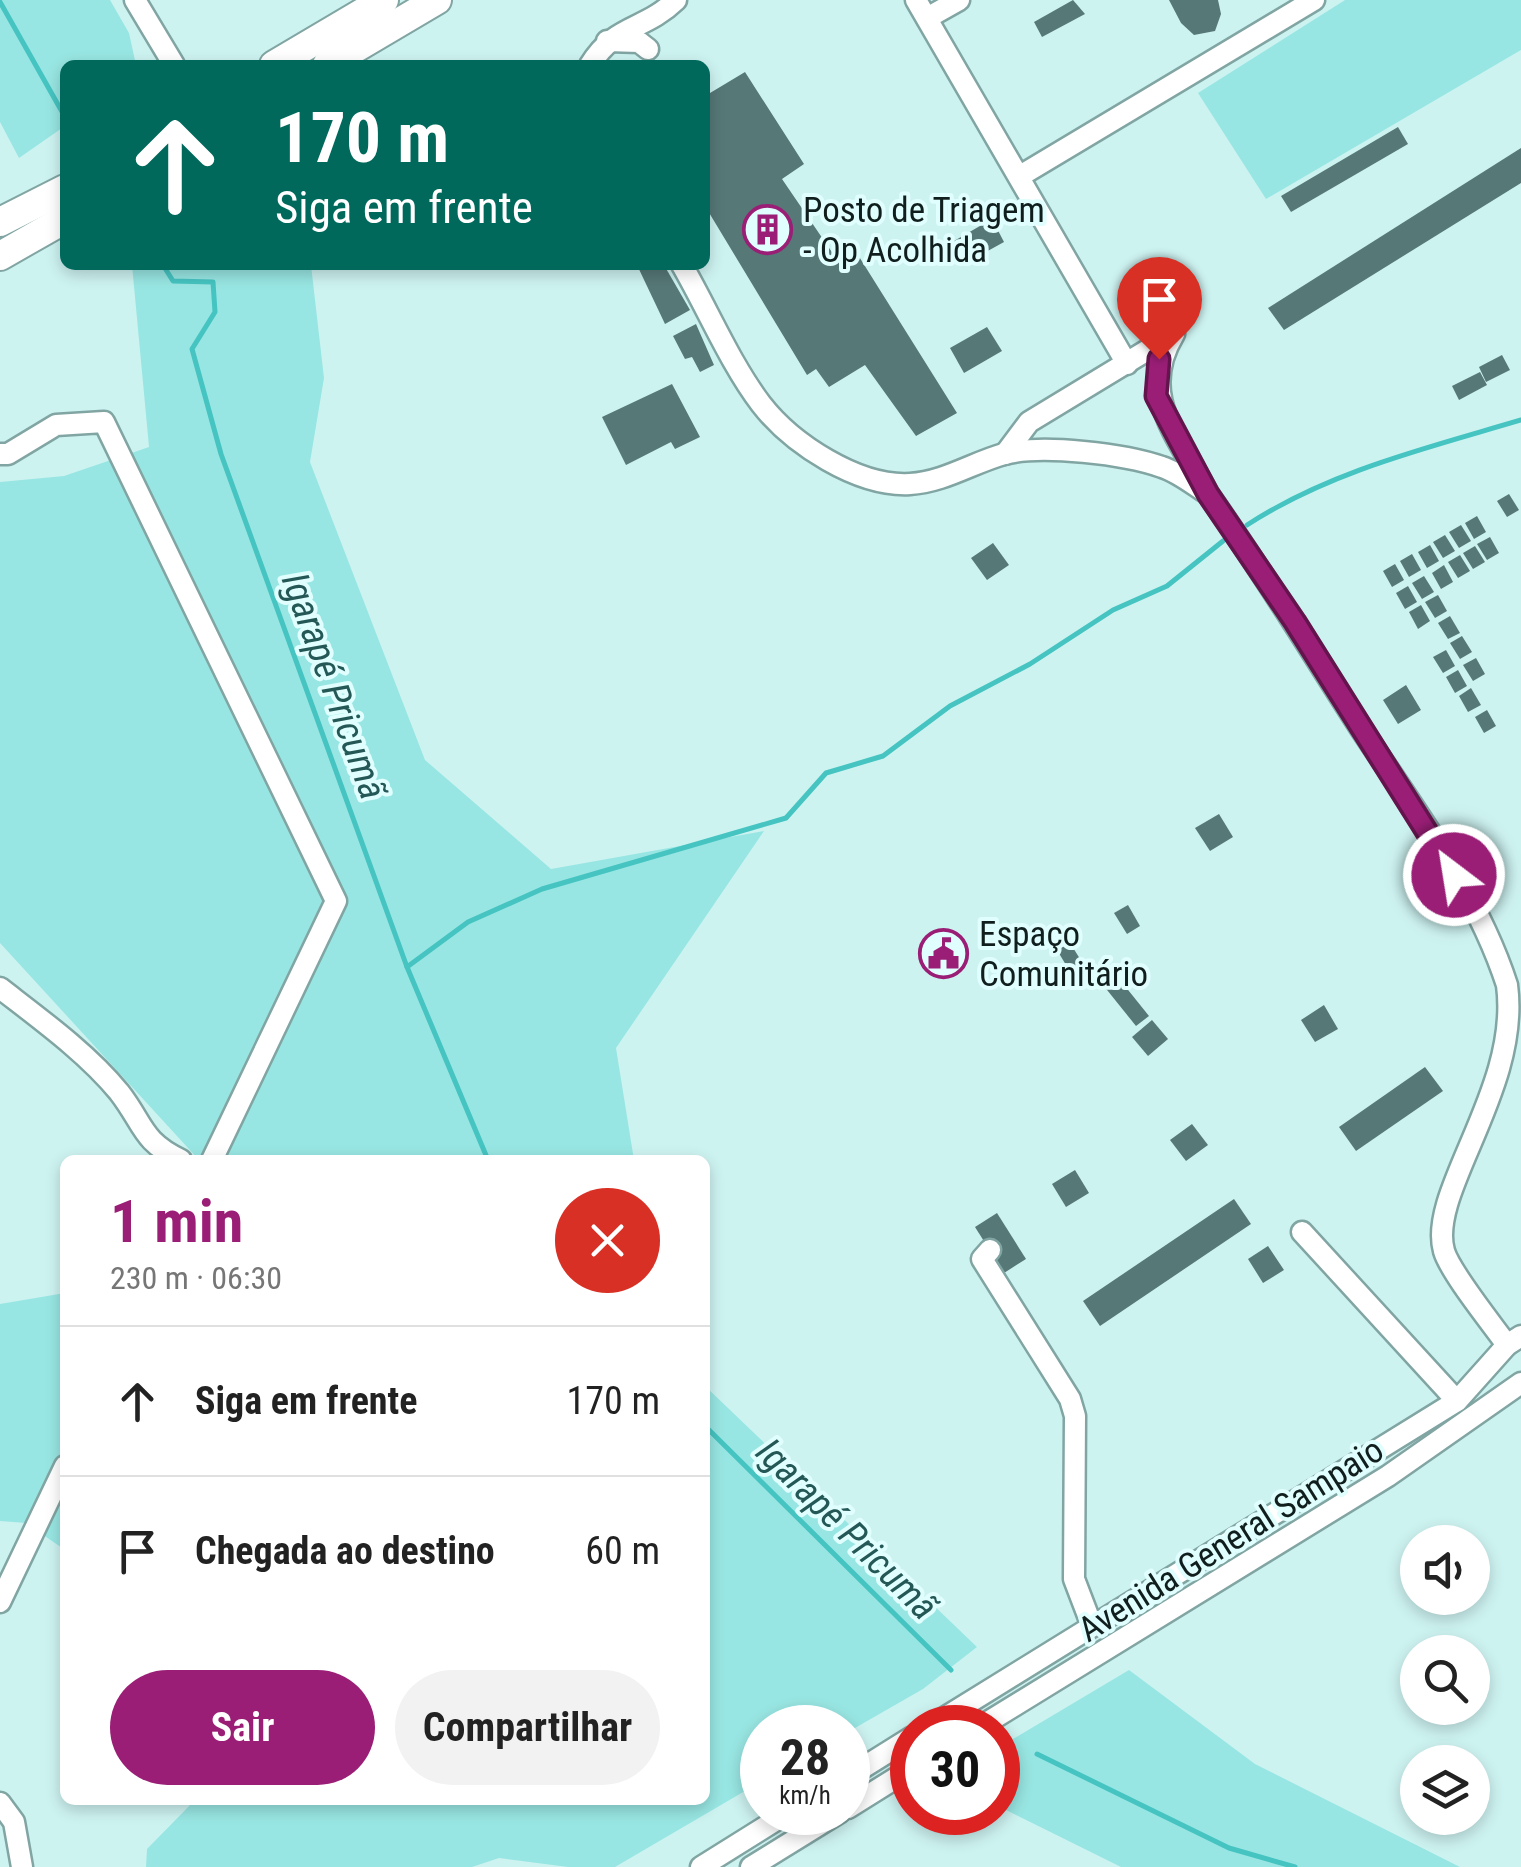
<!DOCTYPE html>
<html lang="pt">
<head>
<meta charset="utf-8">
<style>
	:root { --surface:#fff; --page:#f2f2f2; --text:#222; --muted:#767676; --line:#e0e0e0; --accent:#9a1e76 }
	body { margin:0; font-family:"Roboto Condensed",sans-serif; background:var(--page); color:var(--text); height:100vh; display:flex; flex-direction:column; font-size:38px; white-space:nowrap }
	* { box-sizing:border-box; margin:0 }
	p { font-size:32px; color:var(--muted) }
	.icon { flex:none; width:55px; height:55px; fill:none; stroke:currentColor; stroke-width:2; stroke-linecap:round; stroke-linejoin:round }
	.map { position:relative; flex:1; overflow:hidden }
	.drawer { position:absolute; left:60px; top:1155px; width:650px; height:650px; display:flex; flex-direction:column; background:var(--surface); border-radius:15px; box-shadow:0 5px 15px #0003 }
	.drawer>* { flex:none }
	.guide { position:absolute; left:60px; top:60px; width:650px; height:210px; border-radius:15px; box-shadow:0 5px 15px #0003; background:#00695c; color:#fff; overflow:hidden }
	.fabs { position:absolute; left:1400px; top:1525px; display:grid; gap:20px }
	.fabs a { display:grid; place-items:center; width:90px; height:90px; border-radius:50%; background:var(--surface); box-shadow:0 5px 15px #0003; font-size:50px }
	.speed { position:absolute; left:740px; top:1705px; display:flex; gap:20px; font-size:50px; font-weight:700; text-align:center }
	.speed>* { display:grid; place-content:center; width:130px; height:130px; border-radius:50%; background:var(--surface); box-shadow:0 5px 15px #0003; line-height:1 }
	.speed small { font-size:25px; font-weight:400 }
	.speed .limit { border:15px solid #d22; background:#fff; color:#111 }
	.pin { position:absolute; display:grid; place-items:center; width:85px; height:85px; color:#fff; margin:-102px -42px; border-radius:50% 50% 50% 0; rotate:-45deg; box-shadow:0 0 10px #0007 }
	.pin .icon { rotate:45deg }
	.me { position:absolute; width:110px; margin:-55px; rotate:329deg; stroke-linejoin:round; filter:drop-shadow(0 0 8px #0008) }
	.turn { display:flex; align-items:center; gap:35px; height:210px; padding:0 50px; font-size:45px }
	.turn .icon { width:130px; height:130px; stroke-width:2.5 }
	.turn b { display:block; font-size:70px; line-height:85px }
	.round { display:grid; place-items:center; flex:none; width:105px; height:105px; border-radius:52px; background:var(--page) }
	.head { display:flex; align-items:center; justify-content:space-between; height:170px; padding:0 50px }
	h1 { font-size:60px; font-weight:700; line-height:75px; color:var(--accent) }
	.action { display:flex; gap:20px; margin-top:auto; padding:20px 50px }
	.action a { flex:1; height:115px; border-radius:60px; background:var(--accent); color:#fff; font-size:40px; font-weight:700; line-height:115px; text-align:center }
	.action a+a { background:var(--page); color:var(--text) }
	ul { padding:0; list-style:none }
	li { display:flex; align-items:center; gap:30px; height:150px; padding:0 50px; border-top:2px solid var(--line) }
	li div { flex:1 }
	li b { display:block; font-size:38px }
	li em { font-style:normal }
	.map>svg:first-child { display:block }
</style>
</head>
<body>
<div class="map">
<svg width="1521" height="1867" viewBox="0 0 1521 1867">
	<rect width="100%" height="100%" fill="#cdf3f1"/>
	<g fill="#98e6e3">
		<path d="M 0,0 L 110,0 L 129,33 L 136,65 L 65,65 L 65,126 L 19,158 L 0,122 Z"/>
		<path d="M 1345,0 L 1521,0 L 1521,50 L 1266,199 L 1198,93 Z"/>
		<path d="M 132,265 L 311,265 L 324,378 L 310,462 L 425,760 L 551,869 L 764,831 L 616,1048 L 634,1160 L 199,1160 L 0,943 L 0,482 L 64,476 L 149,447 Z"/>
		<path d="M 65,1293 L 65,1550 L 26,1523 L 0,1521 L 0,1304 Z"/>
		<path d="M 705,1386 L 977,1647 L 923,1689 L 848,1732 L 848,1728 L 762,1728 L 762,1781 L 615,1867 L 568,1867 L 499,1858 L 472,1867 L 146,1867 L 147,1849 L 195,1800 L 705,1800 Z"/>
		<path d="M 1129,1670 L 1255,1764 L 1460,1867 L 1121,1867 L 998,1806 L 998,1748 Z"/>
	</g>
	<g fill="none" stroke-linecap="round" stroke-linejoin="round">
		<g stroke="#46c4c1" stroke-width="5">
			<path d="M 0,2 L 65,117"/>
			<path d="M 163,265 L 173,281 L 213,282 L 215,312 L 192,349 L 221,454 L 407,967 L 488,1160"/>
			<path d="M 1247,525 C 1330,471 1427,448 1521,420"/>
			<path d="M 407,967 L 468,922 L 542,889 L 786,818 L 826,773 L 883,756 L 950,706 L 1030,664 L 1113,610 L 1167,586 L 1223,541"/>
			<path d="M 705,1426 L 951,1670"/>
			<path d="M 1037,1754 L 1229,1848 L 1295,1867"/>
		</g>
	</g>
	<g fill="#567877">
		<path d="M 1073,0 L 1085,14 L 1042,37 L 1034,22 Z"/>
		<path d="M 1169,0 L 1218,0 L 1221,14 L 1215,31 L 1194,35 L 1181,23 Z"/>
		<path d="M 745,72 L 804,164 L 782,179 L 840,264 L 858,255 L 957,413 L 916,436 L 865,365 L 829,387 L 816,369 L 807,375 L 705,206 L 705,96 Z"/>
		<path d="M 1398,127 L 1408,144 L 1291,212 L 1281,196 Z"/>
		<path d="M 1521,148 L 1521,183 L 1284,330 L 1268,308 Z"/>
		<path d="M 992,219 L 1004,242 L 966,263 L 954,241 Z"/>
		<path d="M 637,265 L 664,265 L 690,310 L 665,324 Z"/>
		<path d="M 696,324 L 714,365 L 700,372 L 692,357 L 685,359 L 673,336 Z"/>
		<path d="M 987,327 L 1002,351 L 964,373 L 950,348 Z"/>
		<path d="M 1502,355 L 1510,370 L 1486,382 L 1479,367 Z"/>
		<path d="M 1480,372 L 1487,385 L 1459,400 L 1452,386 Z"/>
		<path d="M 672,384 L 700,437 L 675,449 L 671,442 L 626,465 L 602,417 Z"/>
		<path d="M 1509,494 L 1519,510 L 1507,517 L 1497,501 Z"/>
		<path d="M 1477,516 L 1486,532 L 1474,539 L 1465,523 Z"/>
		<path d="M 1461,525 L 1471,541 L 1459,548 L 1449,532 Z"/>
		<path d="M 1445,535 L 1455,551 L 1443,558 L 1433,542 Z"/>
		<path d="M 1490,537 L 1499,553 L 1487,560 L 1477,544 Z"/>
		<path d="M 993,543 L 1009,565 L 987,580 L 971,558 Z"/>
		<path d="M 1430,545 L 1439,561 L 1427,568 L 1418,552 Z"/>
		<path d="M 1475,546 L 1485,562 L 1473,569 L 1463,553 Z"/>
		<path d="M 1412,554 L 1421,570 L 1409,577 L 1400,561 Z"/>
		<path d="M 1460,555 L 1470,571 L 1458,578 L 1448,562 Z"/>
		<path d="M 1395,564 L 1404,580 L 1392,587 L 1383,571 Z"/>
		<path d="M 1444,565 L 1453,582 L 1441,589 L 1432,573 Z"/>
		<path d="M 1424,576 L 1434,592 L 1422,599 L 1412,583 Z"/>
		<path d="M 1408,586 L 1417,602 L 1405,609 L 1396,593 Z"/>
		<path d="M 1438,595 L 1447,611 L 1435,618 L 1425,602 Z"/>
		<path d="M 1421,605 L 1430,621 L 1418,629 L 1409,612 Z"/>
		<path d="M 1450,616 L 1460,633 L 1448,639 L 1438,623 Z"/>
		<path d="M 1462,636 L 1472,652 L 1460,659 L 1450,643 Z"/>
		<path d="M 1446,650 L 1455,666 L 1443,673 L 1433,657 Z"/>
		<path d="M 1476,658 L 1485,674 L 1473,681 L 1463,665 Z"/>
		<path d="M 1458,670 L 1467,686 L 1455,693 L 1446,677 Z"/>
		<path d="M 1406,685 L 1421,710 L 1398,724 L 1383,700 Z"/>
		<path d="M 1471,688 L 1481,705 L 1468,712 L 1459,696 Z"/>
		<path d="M 1487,710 L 1496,726 L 1484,733 L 1475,717 Z"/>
		<path d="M 1219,814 L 1233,837 L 1210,851 L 1195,828 Z"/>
		<path d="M 1128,905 L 1140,926 L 1127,934 L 1114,913 Z"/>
		<path d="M 949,935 L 963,958 L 940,972 L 925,949 Z"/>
		<path d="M 1070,943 L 1082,962 L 1069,970 L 1057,950 Z"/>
		<path d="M 1104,960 L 1149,1016 L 1136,1026 L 1091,970 Z"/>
		<path d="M 1324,1005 L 1338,1029 L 1315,1042 L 1301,1020 Z"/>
		<path d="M 1152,1020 L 1168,1039 L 1148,1056 L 1132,1037 Z"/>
		<path d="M 1425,1067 L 1443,1091 L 1356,1151 L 1339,1127 Z"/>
		<path d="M 1192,1124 L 1208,1145 L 1186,1161 L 1170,1140 Z"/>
		<path d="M 1075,1170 L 1089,1193 L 1066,1207 L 1052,1184 Z"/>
		<path d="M 1234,1199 L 1251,1224 L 1100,1326 L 1083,1301 Z"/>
		<path d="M 997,1213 L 1026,1259 L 1004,1273 L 975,1227 Z"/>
		<path d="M 1268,1246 L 1284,1270 L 1263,1283 L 1248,1259 Z"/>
	</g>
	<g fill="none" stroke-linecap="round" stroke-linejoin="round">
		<defs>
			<g id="minor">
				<path d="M 135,0 L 174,65"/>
				<path d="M 916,0 L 1127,364"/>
				<path d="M 927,18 L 959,0"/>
				<path d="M 607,41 L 639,42 L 648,49"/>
				<path d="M 590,65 C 615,24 644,31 676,0"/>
				<path d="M 1020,176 L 1314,0"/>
				<path d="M 682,265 C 708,310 730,363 761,404 C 792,444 858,487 910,484 C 944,482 972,463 1004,454 C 1042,444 1125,454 1162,467 C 1178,472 1194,485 1208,494 C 1262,570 1310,650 1361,729 C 1414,809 1477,892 1507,985 C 1521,1089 1427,1192 1444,1251 C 1450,1272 1492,1324 1507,1345"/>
				<path d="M 0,454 L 8,454 L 56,425 L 104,422 L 336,901 L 212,1160"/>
				<path d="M 1005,454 L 1029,422 L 1174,334 C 1137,395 1178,436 1207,492"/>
				<path d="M 0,988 C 40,1019 87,1053 119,1092 C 144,1124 141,1141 181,1160"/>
				<path d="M 1302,1232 L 1457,1401"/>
				<path d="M 990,1250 L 982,1259 L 1070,1399 L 1075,1416 L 1074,1579 L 1092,1626"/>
				<path d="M 0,1602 L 65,1466"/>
				<path d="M 928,1728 L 1457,1401 L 1507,1345 L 1521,1336"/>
				<path d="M 978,1728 L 1388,1476 L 1521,1383"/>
				<path d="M 848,1777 L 912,1737"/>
				<path d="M 0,1803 L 14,1822 L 22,1867"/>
				<path d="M 848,1808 L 912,1768"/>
				<path d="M 701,1867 L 789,1812"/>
				<path d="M 751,1867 L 840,1812"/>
			</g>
			<g id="highway">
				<path d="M 274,65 L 384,0"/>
				<path d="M 327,65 L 437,0"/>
				<path d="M 0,222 L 65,189"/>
				<path d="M 0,256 L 65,219"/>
			</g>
		</defs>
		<use href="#minor" stroke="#81a5a3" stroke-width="25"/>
		<use href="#highway" stroke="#81a5a3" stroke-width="32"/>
		<use href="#minor" stroke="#fff" stroke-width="20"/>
		<use href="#highway" stroke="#fff" stroke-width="28"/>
	</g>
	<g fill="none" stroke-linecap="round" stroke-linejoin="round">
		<defs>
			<path id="route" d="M 1159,359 L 1156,396 L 1208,494 L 1295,622 L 1454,875"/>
		</defs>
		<use href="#route" stroke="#64144d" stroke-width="25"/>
		<use href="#route" stroke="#9a1e76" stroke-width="18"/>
	</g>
	<defs>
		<symbol id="building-ring" viewBox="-11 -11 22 22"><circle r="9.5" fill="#e0fefd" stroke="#9a1e76" stroke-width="1.5"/><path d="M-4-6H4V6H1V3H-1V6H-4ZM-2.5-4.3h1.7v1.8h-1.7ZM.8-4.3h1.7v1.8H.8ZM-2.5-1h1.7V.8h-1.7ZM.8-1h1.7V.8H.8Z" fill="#9a1e76"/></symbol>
		<symbol id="civic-ring" viewBox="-11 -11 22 22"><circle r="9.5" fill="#e0fefd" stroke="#9a1e76" stroke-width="1.5"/><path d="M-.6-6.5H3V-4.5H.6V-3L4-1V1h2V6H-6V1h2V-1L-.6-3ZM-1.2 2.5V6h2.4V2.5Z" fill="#9a1e76"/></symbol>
	</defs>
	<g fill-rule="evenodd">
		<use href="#building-ring" x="740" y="202" width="55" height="55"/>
		<use href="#civic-ring" x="916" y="926" width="55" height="55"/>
	</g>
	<g text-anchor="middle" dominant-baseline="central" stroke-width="8" stroke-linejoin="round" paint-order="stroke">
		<g font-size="35" fill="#101e1d" stroke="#e0fefd" text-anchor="start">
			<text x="803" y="210">Posto de Triagem<tspan x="803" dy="40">- Op Acolhida</tspan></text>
			<text x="979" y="934">Espaço<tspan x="979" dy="40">Comunitário</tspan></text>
		</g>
		<g font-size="35" fill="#101e1d" stroke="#e0fefd">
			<text transform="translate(1231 1540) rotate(-32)">Avenida General Sampaio</text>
		</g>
		<g font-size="38" font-style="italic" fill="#245857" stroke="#e0fefd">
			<text transform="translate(334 686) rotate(70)">Igarapé Pricumã</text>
			<text transform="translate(847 1529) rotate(45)">Igarapé Pricumã</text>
		</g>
	</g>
</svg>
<div class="fabs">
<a><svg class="icon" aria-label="sound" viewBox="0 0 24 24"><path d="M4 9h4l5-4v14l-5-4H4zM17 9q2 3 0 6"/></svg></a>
<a><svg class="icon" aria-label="search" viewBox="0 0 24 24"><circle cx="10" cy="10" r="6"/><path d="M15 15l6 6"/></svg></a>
<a><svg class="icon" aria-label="layers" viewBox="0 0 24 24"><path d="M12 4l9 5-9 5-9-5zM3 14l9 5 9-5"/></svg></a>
</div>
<div class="speed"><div>28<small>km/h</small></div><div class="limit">30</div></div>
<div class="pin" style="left:1159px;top:359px;background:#d93025"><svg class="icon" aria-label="arrive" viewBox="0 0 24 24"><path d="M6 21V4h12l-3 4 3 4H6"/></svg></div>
<svg class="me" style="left:1454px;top:875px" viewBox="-20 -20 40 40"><circle r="17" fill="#9a1e76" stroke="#fff" stroke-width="3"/><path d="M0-11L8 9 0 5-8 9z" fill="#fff"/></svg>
<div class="guide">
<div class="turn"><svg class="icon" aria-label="ahead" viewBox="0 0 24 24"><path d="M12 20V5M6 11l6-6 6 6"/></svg><div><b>170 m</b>Siga em frente</div></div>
</div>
<section class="drawer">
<div class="head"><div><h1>1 min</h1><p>230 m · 06:30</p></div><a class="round" style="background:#d93025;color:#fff"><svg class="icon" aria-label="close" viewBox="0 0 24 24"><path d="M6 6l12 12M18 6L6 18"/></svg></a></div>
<ul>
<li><svg class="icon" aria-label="ahead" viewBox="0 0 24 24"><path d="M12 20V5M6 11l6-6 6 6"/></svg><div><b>Siga em frente</b></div><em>170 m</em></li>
<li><svg class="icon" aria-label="arrive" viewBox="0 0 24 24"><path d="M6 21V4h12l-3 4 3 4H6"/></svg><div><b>Chegada ao destino</b></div><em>60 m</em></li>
</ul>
<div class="action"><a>Sair</a><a>Compartilhar</a></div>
</section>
</div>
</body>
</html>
